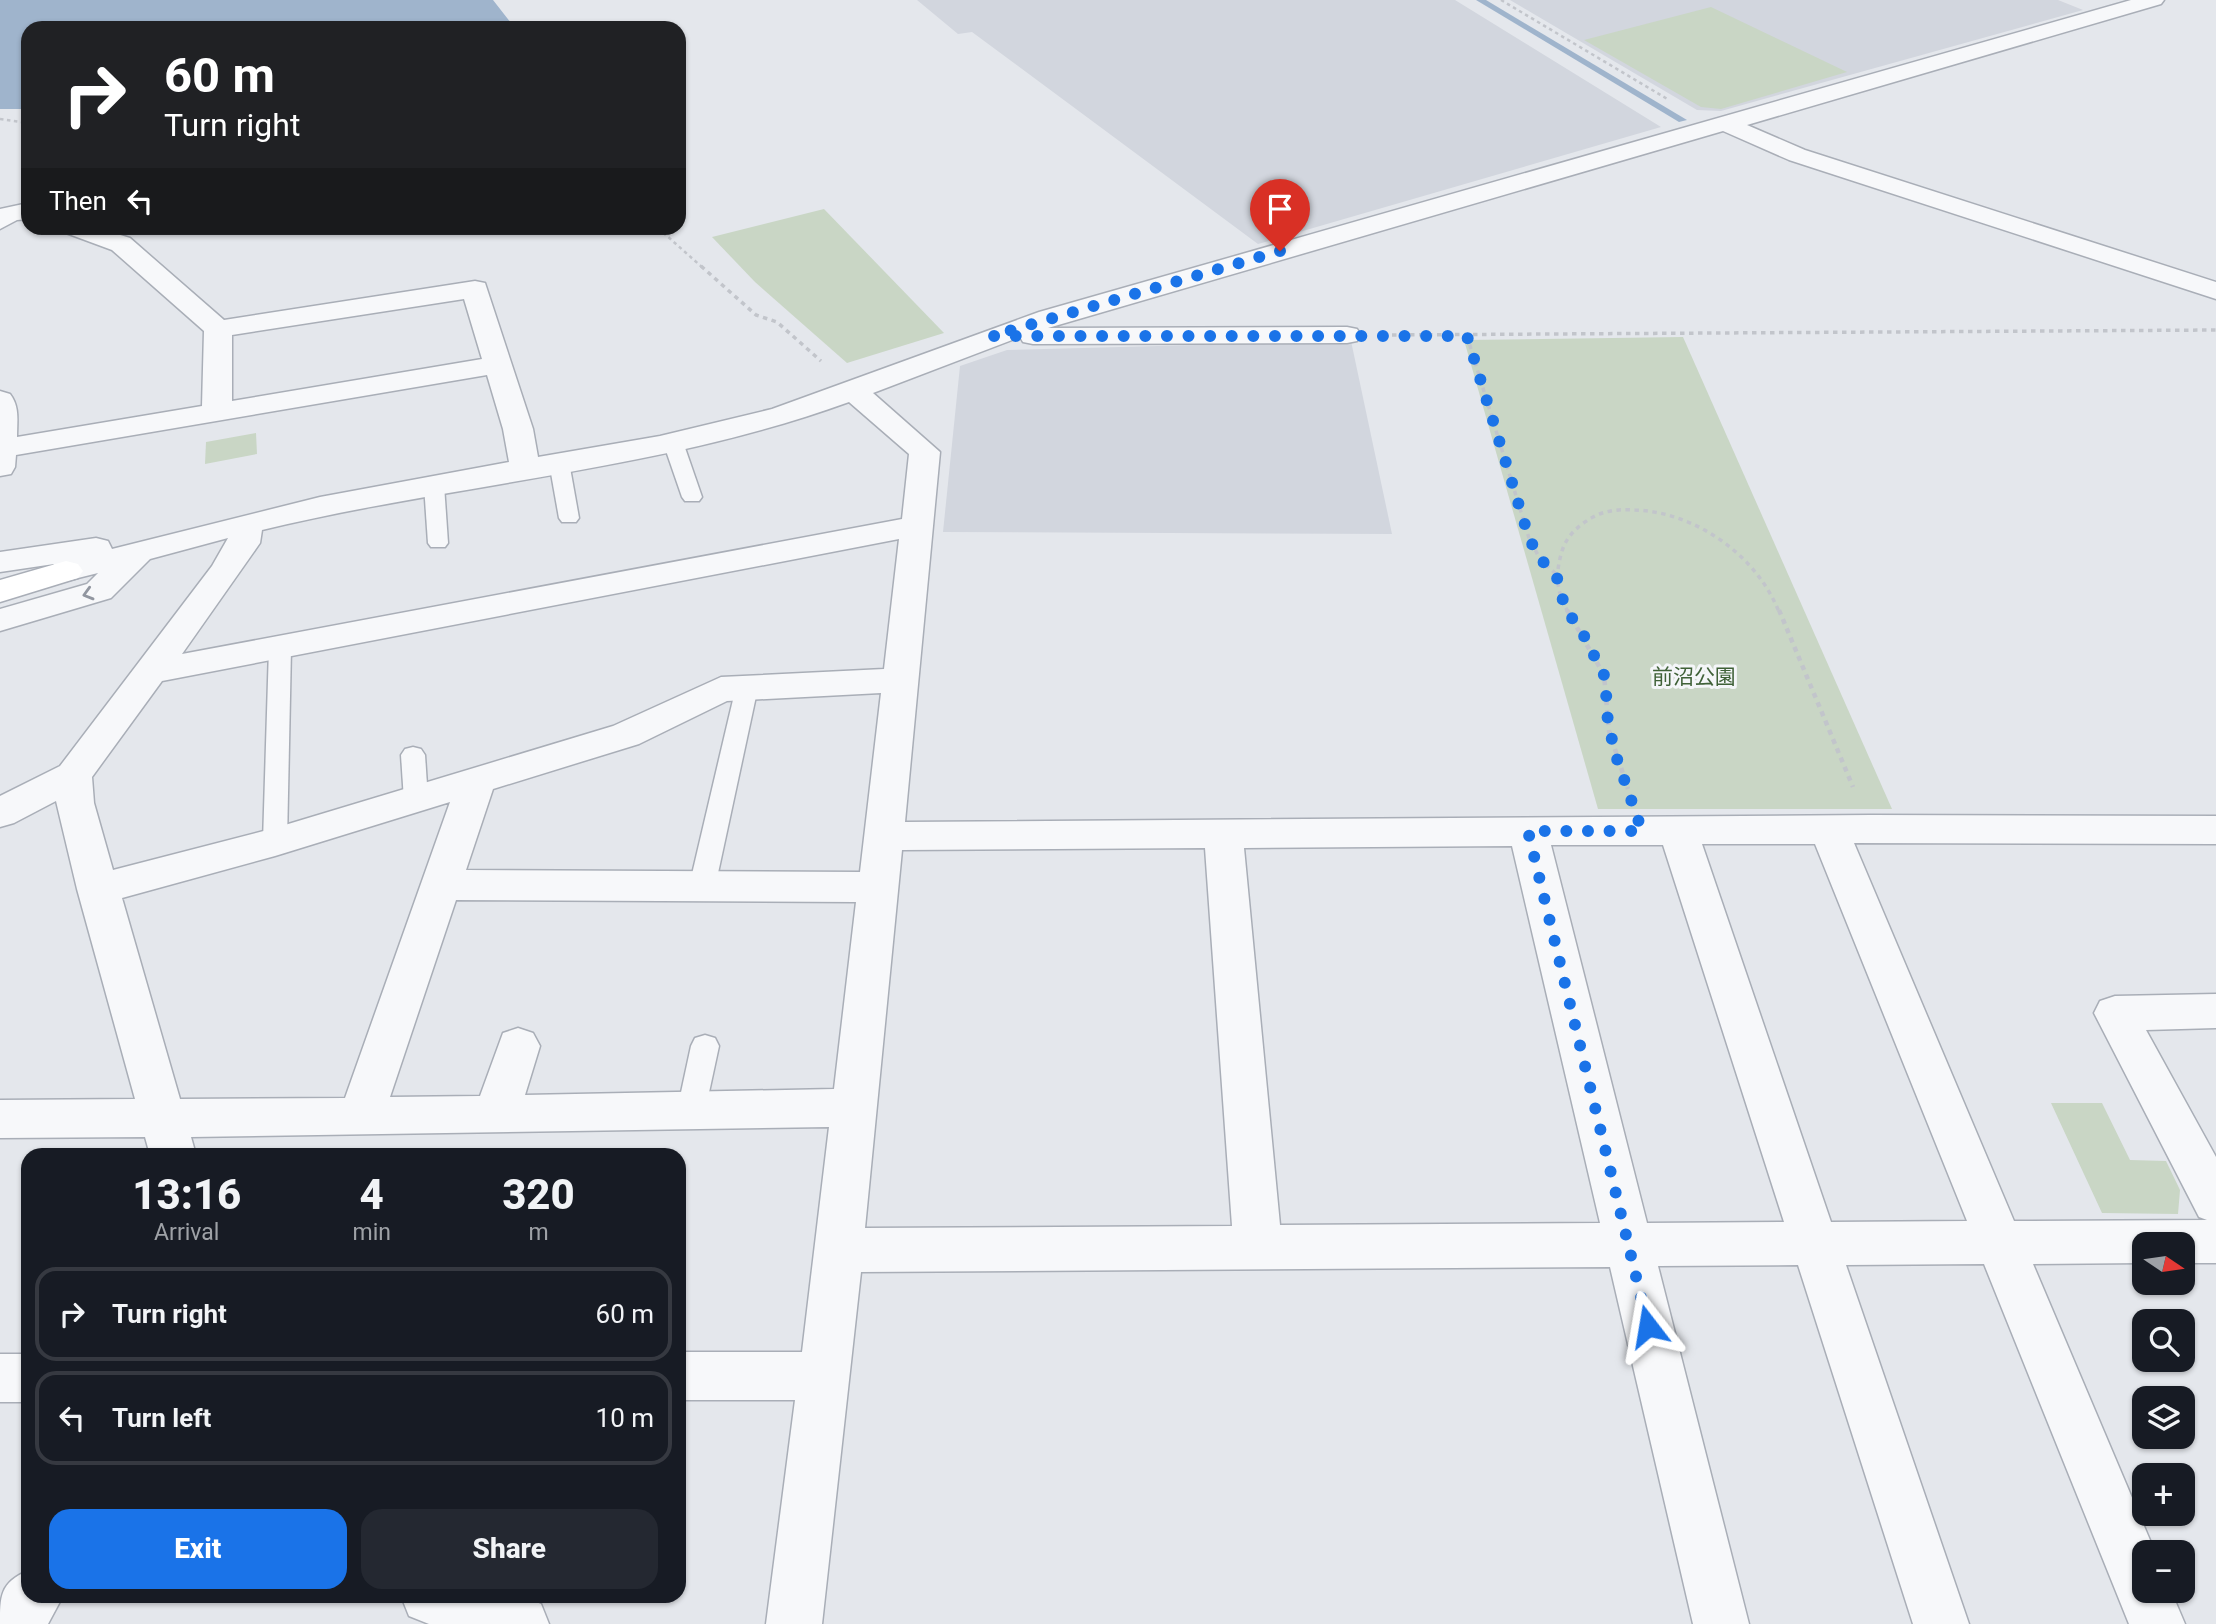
<!DOCTYPE html>
<html lang="en">
<head>
<meta charset="utf-8">
<style>
	:root { --surface:#171b24; --page:#242831; --text:#f1f3f6; --muted:#9ea1a6; --line:#363941; --accent:#1a73e8 }
	body { margin:0; font-family:Roboto,"Noto Sans JP",sans-serif; background:var(--page); color:var(--text); height:100vh; display:flex; flex-direction:column; font-size:26px; white-space:nowrap }
	* { box-sizing:border-box; margin:0 }
	p { font-size:23px; color:var(--muted) }
	.icon { flex:none; width:38px; height:38px; fill:none; stroke:currentColor; stroke-width:2; stroke-linecap:round; stroke-linejoin:round }
	.map { position:relative; flex:1; overflow:hidden }
	.drawer { position:absolute; left:21px; top:1148px; width:665px; height:455px; display:flex; flex-direction:column; background:var(--surface); border-radius:21px; box-shadow:0 2px 5px #0004 }
	.drawer>* { flex:none }
	.guide { position:absolute; left:21px; top:21px; width:665px; height:214px; border-radius:21px; box-shadow:0 2px 5px #0004; background:#202124; color:#fff; overflow:hidden }
	.needle { width:46px; rotate:103deg }
	.tools { position:absolute; left:2132px; top:1232px; display:grid; gap:14px }
	.tools a { display:grid; place-items:center; width:63px; height:63px; border-radius:14px; background:var(--surface); box-shadow:0 2px 5px #0004; font-size:35px }
	.pin { position:absolute; display:grid; place-items:center; width:60px; height:60px; color:#fff; margin:-72px -30px; border-radius:50% 50% 50% 0; rotate:-45deg; box-shadow:0 0 7px #0007 }
	.pin .icon { rotate:45deg }
	.me { position:absolute; width:77px; margin:-38px; rotate:346deg; stroke-linejoin:round; filter:drop-shadow(0 0 5px #0008) }
	.turn { display:flex; align-items:center; gap:24px; height:147px; padding:0 28px; font-size:32px }
	.turn .icon { width:91px; height:91px; stroke-width:2.5 }
	.turn b { display:block; font-size:49px; line-height:60px }
	.then { display:flex; align-items:center; height:66px; padding:0 28px; background:#0003; gap:14px; font-size:26px }
	.eta { display:flex; justify-content:space-evenly; align-items:center; height:119px; text-align:center }
	.eta b { font-size:42px; font-weight:800; line-height:49px }
	.primary-button { display:flex; gap:14px; margin-top:auto; padding:14px 28px }
	.primary-button a { flex:1; height:80px; border-radius:21px; background:var(--accent); color:#fff; font-size:28px; font-weight:800; line-height:80px; text-align:center }
	.primary-button a+a { background:var(--page); color:var(--text) }
	ul { padding:0; list-style:none }
	li { display:flex; align-items:center; gap:21px; height:94px; margin:0 14px 10px; padding:0 14px; border:4px solid var(--line); border-radius:21px }
	li div { flex:1 }
	li b { display:block; font-size:26px }
	li em { font-style:normal }
	.map>svg:first-child { display:block }
</style>
</head>
<body>
<div class="map">
<svg width="2216" height="1624" viewBox="0 0 2216 1624">
	<rect width="100%" height="100%" fill="#e4e7ec"/>
	<g fill="#d2d6de">
		<path d="M 917,0 L 1455,0 L 1661,127 L 1258,244 L 972,32 L 958,34 Z"/>
		<path d="M 1510,0 L 2058,0 L 2083,10 L 1721,111 L 1697,110 Z"/>
		<path d="M 1351,341 L 1392,534 L 943,532 L 960,366 L 1007,350 Z"/>
	</g>
	<g fill="#c9d6c5">
		<path d="M 1711,7 L 1847,72 L 1721,109 L 1701,107 L 1584,40 Z"/>
		<path d="M 824,209 L 944,333 L 847,363 L 755,282 L 712,237 Z"/>
		<path d="M 1683,337 L 1892,809 L 1598,809 L 1464,340 Z"/>
		<path d="M 256,433 L 257,454 L 205,464 L 206,442 Z"/>
		<path d="M 2051,1103 L 2102,1103 L 2130,1160 L 2166,1161 L 2180,1190 L 2178,1214 L 2102,1213 Z"/>
	</g>
	<path fill="#9fb4cc" d="M 0,0 L 493,0 L 515,28 L 28,28 L 28,109 L 0,109 Z"/>
	<g fill="none" stroke-linecap="round" stroke-linejoin="round">
		<path fill="#9fb4cc" fill-rule="evenodd" d="M 1476,0 L 1486,0 L 1687,120 L 1679,122 Z"/>
		<defs>
			<g id="lane">
				<path d="M 673,436 L 683,442 L 702,497 L 699,501 L 685,501 L 682,497 L 663,442 Z"/>
				<path d="M 559,456 L 569,462 L 579,518 L 576,522 L 562,522 L 559,518 L 549,462 Z"/>
				<path d="M 434,479 L 441,481 L 444,485 L 448,543 L 445,547 L 431,547 L 428,543 L 424,485 L 427,481 Z"/>
				<path d="M 280,641 L 288,643 L 291,648 L 287,842 L 284,848 L 275,851 L 266,848 L 263,842 L 269,648 L 272,643 Z"/>
				<path d="M 747,679 L 755,682 L 758,687 L 715,887 L 711,894 L 702,897 L 693,894 L 689,887 L 736,687 L 739,682 Z"/>
				<path d="M 413,747 L 421,749 L 425,755 L 428,800 L 425,806 L 416,809 L 407,806 L 404,800 L 401,755 L 405,749 Z"/>
				<path d="M 705,1035 L 715,1038 L 719,1046 L 705,1111 L 701,1120 L 691,1123 L 681,1120 L 677,1111 L 691,1046 L 695,1038 Z"/>
			</g>
			<g id="street">
				<path d="M 2131,0 L 2164,0 L 2161,4 L 1747,125 L 1805,150 L 2216,282 L 2216,299 L 1789,160 L 1723,131 L 1048,328 L 1347,327 L 1357,329 L 1361,335 L 1357,341 L 1347,343 L 1033,344 L 1023,342 L 1020,337 L 873,393 L 940,452 L 905,822 L 1871,815 L 2216,816 L 2216,844 L 1854,843 L 2014,1221 L 2207,1220 L 2199,1217 L 2094,1013 L 2100,1001 L 2115,996 L 2216,994 L 2216,1028 L 2146,1030 L 2216,1157 L 2216,1263 L 2182,1263 L 2182,1244 L 2144,1244 L 2144,1263 L 2033,1264 L 2155,1552 L 2144,1552 L 2144,1591 L 2171,1591 L 2185,1624 L 2129,1624 L 1984,1264 L 1846,1265 L 1969,1624 L 1913,1624 L 1798,1265 L 1658,1266 L 1749,1624 L 1693,1624 L 1610,1267 L 861,1272 L 822,1624 L 766,1624 L 795,1400 L 679,1400 L 679,1352 L 802,1352 L 829,1127 L 191,1137 L 196,1155 L 150,1155 L 145,1137 L 0,1138 L 0,1100 L 135,1099 L 77,889 L 56,801 L 14,823 L 0,827 L 0,796 L 60,766 L 212,566 L 228,538 L 150,559 L 111,598 L 0,631 L 0,609 L 87,584 L 98,573 L 66,581 L 54,578 L 49,571 L 54,564 L 0,572 L 0,552 L 96,538 L 108,541 L 112,549 L 320,497 L 509,462 L 503,429 L 487,375 L 16,455 L 15,467 L 11,474 L 0,476 L 0,391 L 10,394 C 20,407 17,421 17,437 L 202,406 L 204,331 L 112,250 L 66,233 L 63,228 L 98,228 L 130,238 L 224,320 L 475,281 L 485,283 L 533,429 L 538,457 L 660,436 L 772,409 L 1039,312 ZM 464,299 L 482,359 L 232,401 L 232,335 ZM 849,402 L 909,454 L 902,519 L 182,654 L 260,543 L 262,530 C 456,483 660,471 849,402 ZM 899,539 L 884,669 L 721,677 L 613,726 L 275,828 L 113,870 L 94,803 L 92,777 L 162,681 ZM 881,693 L 860,872 L 466,870 L 493,789 L 639,744 L 727,701 ZM 450,802 L 345,1098 L 180,1099 L 122,898 L 275,856 ZM 1702,844 L 1815,844 L 1967,1221 L 1831,1222 ZM 1551,845 L 1663,845 L 1784,1222 L 1647,1223 ZM 1512,846 L 1600,1223 L 1280,1225 L 1244,848 ZM 1205,848 L 1232,1226 L 865,1228 L 902,850 ZM 456,900 L 856,902 L 834,1089 L 525,1095 L 540,1046 L 533,1033 L 518,1028 L 503,1033 L 480,1096 L 390,1097 Z"/>
				<path d="M 28,203 L 28,219 L 17,220 L 0,229 L 0,209 Z"/>
				<rect x="0" y="1354" width="28" height="48"/>
				<path d="M 28,1571 L 28,1596 L 63,1596 L 48,1624 L 0,1624 C 0,1597 0,1582 28,1571 Z"/>
				<path d="M 401,1596 L 522,1596 L 541,1604 L 549,1624 L 429,1624 L 409,1616 Z"/>
			</g>
			<path id="secondary" d="M 66,561 L 78,564 L 83,571 L 78,578 L 0,602 L 0,580 Z"/>
		</defs>
		<use href="#lane" stroke="#a9aeb7" stroke-width="3"/>
		<use href="#street" stroke="#a9aeb7" stroke-width="3"/>
		<use href="#secondary" stroke="#a9aeb7" stroke-width="3"/>
		<g stroke="#c2c5cb" stroke-width="2.5" stroke-dasharray="3.5 3.5" stroke-linecap="butt">
			<path d="M 1501,0 L 1669,100"/>
			<path d="M 0,119 L 28,123"/>
			<path d="M 658,228 L 703,268"/>
		</g>
		<g stroke="#c2c5cb" stroke-width="3.5" stroke-dasharray="4.5 4.5" stroke-linecap="butt">
			<path d="M 701,266 L 756,315 L 777,322 L 821,361"/>
			<path d="M 1383,335 L 2216,330"/>
			<path d="M 1467,336 L 1529,538 L 1540,559 L 1556,574"/>
			<path d="M 1568,612 C 1556,590 1555,575 1562,551 C 1567,535 1579,525 1593,517 C 1606,510 1621,509 1635,510 C 1696,512 1757,556 1779,612"/>
		</g>
		<g stroke="#c2c5cb" stroke-width="4.5" stroke-dasharray="5 5" stroke-linecap="butt">
			<path d="M 1567,610 L 1604,675 L 1609,731 L 1628,789"/>
			<path d="M 1779,610 L 1853,787"/>
		</g>
		<use href="#lane" fill="#f7f8fa" fill-rule="evenodd"/>
		<use href="#street" fill="#f7f8fa" fill-rule="evenodd"/>
		<use href="#secondary" fill="#fff" fill-rule="evenodd"/>
	</g>
	<defs><path id="oneway-chevron" d="M-2-3.5L2.5 0L-2 3.5" fill="none" stroke-width="1.6" stroke-linecap="round" stroke-linejoin="round" transform="scale(1.75)"/></defs>
	<use stroke="#9196a0" href="#oneway-chevron" transform="translate(88 594) rotate(164)"/>
	<g fill="none" stroke-linecap="round" stroke-linejoin="round">
		<path stroke="#1a73e8" stroke-width="12" stroke-dasharray="0 21.6" d="M 1280,251 L 992,336 L 1467,336 L 1529,538 L 1540,559 L 1556,574 L 1565,608 L 1583,634 L 1605,677 L 1608,724 L 1617,759 L 1642,831 L 1528,831 L 1648,1326"/>
	</g>
	<g text-anchor="middle" dominant-baseline="central" stroke-width="6" stroke-linejoin="round" paint-order="stroke">
		<g font-size="21" fill="#3f6138" stroke="#f4f6f9">
			<text x="1694" y="677">前沼公園</text>
		</g>
	</g>
</svg>
<div class="tools">
<a><svg class="needle" viewBox="-14 -14 28 28"><path d="M0-13l5 13h-10z" fill="#e53935"/><path d="M0 13l5-13h-10z" fill="#9ea1a6"/></svg></a>
<a><svg class="icon" aria-label="search" viewBox="0 0 24 24"><circle cx="10" cy="10" r="6"/><path d="M15 15l6 6"/></svg></a>
<a><svg class="icon" aria-label="layers" viewBox="0 0 24 24"><path d="M12 4l9 5-9 5-9-5zM3 14l9 5 9-5"/></svg></a>
<a>+</a>
<a>−</a>
</div>
<div class="pin" style="left:1280px;top:251px;background:#d93025"><svg class="icon" aria-label="arrive" viewBox="0 0 24 24"><path d="M6 21V4h12l-3 4 3 4H6"/></svg></div>
<svg class="me" style="left:1648px;top:1326px" viewBox="-20 -20 40 40"><path d="M0-17L14 15 0 8-14 15z" fill="#1a73e8" stroke="#fff" stroke-width="4"/></svg>
<div class="guide">
<div class="turn"><svg class="icon" aria-label="right" viewBox="0 0 24 24"><path d="M7 20v-9h11M14 6l5 5-5 5"/></svg><div><b>60 m</b>Turn right</div></div>
<div class="then">Then<svg class="icon" aria-label="left" viewBox="0 0 24 24"><path d="M17 20v-9H6M10 6l-5 5 5 5"/></svg></div>
</div>
<section class="drawer">
<div class="eta">
<div><b>13:16</b><p>Arrival</p></div>
<div><b>4</b><p>min</p></div>
<div><b>320</b><p>m</p></div>
</div>
<ul>
<li><svg class="icon" aria-label="right" viewBox="0 0 24 24"><path d="M7 20v-9h11M14 6l5 5-5 5"/></svg><div><b>Turn right</b></div><em>60 m</em></li>
<li><svg class="icon" aria-label="left" viewBox="0 0 24 24"><path d="M17 20v-9H6M10 6l-5 5 5 5"/></svg><div><b>Turn left</b></div><em>10 m</em></li>
</ul>
<div class="primary-button"><a>Exit</a><a>Share</a></div>
</section>
</div>
</body>
</html>
